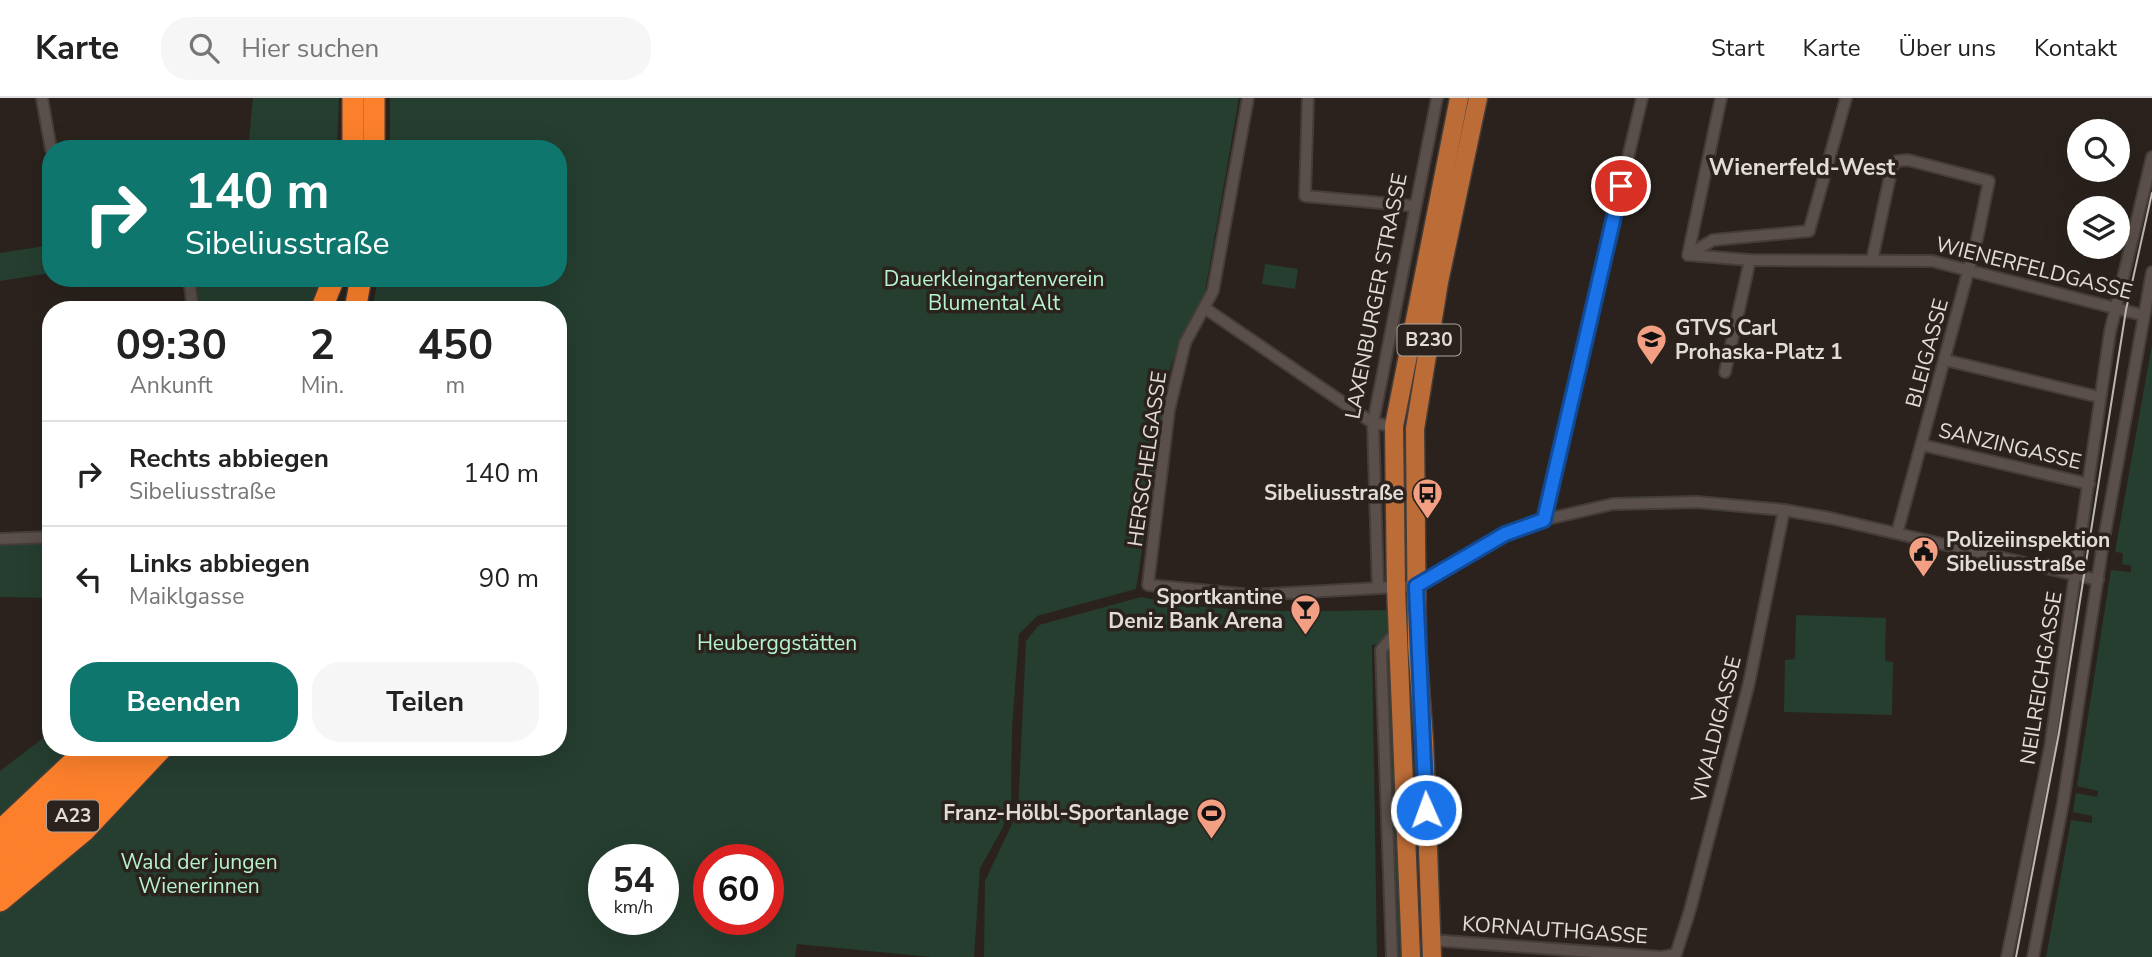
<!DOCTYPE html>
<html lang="de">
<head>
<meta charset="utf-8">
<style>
	:root { --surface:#fff; --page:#f6f6f6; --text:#222; --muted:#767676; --line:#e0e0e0; --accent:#0f766e }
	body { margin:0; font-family:"Nunito Sans",sans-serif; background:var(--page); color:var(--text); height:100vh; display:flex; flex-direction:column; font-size:26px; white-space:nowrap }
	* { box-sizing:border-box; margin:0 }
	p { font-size:23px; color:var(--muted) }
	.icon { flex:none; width:38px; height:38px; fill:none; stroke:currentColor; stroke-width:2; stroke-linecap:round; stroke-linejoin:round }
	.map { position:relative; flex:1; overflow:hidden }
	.panel { position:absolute; left:42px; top:203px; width:525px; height:455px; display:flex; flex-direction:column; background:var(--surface); border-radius:28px; box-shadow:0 7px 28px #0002 }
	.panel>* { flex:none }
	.guide { position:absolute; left:42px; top:42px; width:525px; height:147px; border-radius:28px; box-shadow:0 7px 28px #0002; background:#0f766e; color:#fff; overflow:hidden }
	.tools { position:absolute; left:2067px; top:21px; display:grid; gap:14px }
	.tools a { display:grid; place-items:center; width:63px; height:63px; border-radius:50%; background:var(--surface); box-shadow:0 7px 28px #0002; font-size:35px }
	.speed { position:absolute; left:588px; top:746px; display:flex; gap:14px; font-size:35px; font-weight:700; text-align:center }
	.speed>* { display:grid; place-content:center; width:91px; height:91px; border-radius:50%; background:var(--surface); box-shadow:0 7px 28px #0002; line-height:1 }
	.speed small { font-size:18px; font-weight:400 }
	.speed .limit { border:10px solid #d22; background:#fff; color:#111 }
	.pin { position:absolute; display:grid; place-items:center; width:60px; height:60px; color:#fff; margin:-30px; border:4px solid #fff; border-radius:50%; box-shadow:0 2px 7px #0007 }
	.me { position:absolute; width:77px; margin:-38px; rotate:358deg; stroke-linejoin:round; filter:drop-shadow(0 0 5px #0008) }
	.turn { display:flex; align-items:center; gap:24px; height:147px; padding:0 28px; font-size:32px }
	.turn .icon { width:91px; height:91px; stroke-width:2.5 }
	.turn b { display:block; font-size:49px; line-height:60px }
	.eta { display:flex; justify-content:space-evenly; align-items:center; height:119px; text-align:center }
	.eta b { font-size:42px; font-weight:700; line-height:49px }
	.action { display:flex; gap:14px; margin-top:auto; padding:14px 28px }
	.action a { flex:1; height:80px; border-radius:28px; background:var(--accent); color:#fff; font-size:28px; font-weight:700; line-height:80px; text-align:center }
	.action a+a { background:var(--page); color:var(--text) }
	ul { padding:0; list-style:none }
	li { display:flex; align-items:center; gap:21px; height:105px; padding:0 28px; border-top:2px solid var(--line) }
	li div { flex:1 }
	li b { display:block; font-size:26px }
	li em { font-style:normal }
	header { display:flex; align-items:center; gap:42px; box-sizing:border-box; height:98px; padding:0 35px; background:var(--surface); border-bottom:2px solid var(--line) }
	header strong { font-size:33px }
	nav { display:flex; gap:38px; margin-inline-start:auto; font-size:24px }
	.search { width:490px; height:63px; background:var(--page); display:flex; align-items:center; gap:18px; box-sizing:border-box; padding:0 24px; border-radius:28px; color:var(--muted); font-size:26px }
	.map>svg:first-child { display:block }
</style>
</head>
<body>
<header>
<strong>Karte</strong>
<div class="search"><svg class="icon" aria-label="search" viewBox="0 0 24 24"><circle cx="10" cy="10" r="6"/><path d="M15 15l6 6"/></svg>Hier suchen</div>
<nav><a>Start</a><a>Karte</a><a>Über uns</a><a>Kontakt</a></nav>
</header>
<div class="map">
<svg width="2152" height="859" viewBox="0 0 2152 859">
	<rect width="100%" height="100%" fill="#2b221d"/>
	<g fill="#253e2f" fill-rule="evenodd">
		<path d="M 253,0 L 339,0 L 337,51 L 248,51 Z"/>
		<path d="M 390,0 L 1239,0 L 1205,194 L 1181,239 L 1169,274 L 1136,491 L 1037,518 L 1019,536 L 1012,630 L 1011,707 L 1002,731 L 980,770 L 974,859 L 931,859 L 797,846 L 795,859 L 0,859 L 0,811 L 101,727 L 173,649 L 558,649 L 558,212 L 372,212 L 378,180 L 558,180 L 558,51 L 390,51 ZM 604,761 L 663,761 L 663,821 L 604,821 ZM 709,761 L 768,761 L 768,821 L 709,821 Z"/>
		<path d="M 51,147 L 51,175 L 0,183 L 0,155 Z"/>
		<path d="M 1265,166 L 1298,171 L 1295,191 L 1262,186 Z"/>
		<path d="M 196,180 L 321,180 L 313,212 L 200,212 Z"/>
		<path d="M 2152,246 L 2152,859 L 2046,859 L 2071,722 L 2092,725 L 2092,718 L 2073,714 L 2076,695 L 2097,699 L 2098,693 L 2077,688 L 2111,472 L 2131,474 L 2131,468 L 2122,466 L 2123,455 L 2115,454 Z"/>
		<path d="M 51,445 L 51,500 L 0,499 L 0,448 Z"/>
		<path d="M 1141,499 C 1224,517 1306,513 1391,512 L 1392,529 L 1379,546 L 1372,547 L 1377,859 L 984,859 L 985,783 L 1018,713 L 1026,543 L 1039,527 Z"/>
		<path d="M 1796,517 L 1886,520 L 1885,563 L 1893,564 L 1892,617 L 1784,614 L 1785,562 L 1795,561 Z"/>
		<path d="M 1391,553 L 1404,859 L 1397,859 L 1387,555 Z"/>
		<path d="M 51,634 L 51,649 L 80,649 L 0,724 L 0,673 Z"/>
	</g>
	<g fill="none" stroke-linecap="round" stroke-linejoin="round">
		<defs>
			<g id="minor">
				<path d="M 42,0 L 51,51"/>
				<path d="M 1248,0 L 1213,193 L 1185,245 L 1169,312 L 1148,487 L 1252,497 L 1416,488 L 1505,436 L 1543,422 L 1613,406 L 1697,404 L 1784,412 L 1830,420 L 2098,482"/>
				<path d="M 1308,0 L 1305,98 L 1415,108"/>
				<path d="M 1688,157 L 1750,162 L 1932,163 L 2142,217"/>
				<path d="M 1688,157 L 1713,142 L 1809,133 L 1846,0"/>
				<path d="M 1688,157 L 1721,0"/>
				<path d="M 1872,162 L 1892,69 L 1897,63 L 1908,62 L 1989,83 L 1977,141 L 1897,435"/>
				<path d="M 189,180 L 193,212"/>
				<path d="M 1206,211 L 1373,325 L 1394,328"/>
				<path d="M 1945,262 L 2099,299"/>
				<path d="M 1725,274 L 1750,162"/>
				<path d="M 1922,347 L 2089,386"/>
				<path d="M 1543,422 L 1642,0"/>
				<path d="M 0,441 L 51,439"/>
				<path d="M 1378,490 L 1373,325 L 1437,0"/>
				<path d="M 1431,842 L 1662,859 L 1676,856 L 1690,812 L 1749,585 L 1784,412"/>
				<path d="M 1392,859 L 1381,552 L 1398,532"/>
				<path d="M 2007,859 L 2050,650 L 2110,234 L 2152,59"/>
				<path d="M 2033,859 L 2063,705 L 2102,452 L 2152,174"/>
			</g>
			<g id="primary">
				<path d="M 1411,859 L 1396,490 L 1394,328 L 1459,0"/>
				<path d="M 1432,859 L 1424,643 L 1417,547 L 1415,331 L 1439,184 L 1478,0"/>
			</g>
			<g id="motorway">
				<path d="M 353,0 L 353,51"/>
				<path d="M 374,51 L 374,0"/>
				<path d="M 321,212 L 334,180"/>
				<path d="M 355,212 L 361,180"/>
				<path d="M 0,733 L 89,649"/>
				<path d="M 0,755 L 69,695 L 113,649"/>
				<path d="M 0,779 L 84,708 L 139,649"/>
				<path d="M 0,803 L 84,733 L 163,649"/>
			</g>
		</defs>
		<use href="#minor" stroke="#453d39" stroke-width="14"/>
		<use href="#primary" stroke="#453d39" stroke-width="21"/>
		<use href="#motorway" stroke="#453d39" stroke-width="24"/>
		<use href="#minor" stroke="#5a4f4a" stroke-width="10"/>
		<use href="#primary" stroke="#bb6c37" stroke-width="18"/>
		<use href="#motorway" stroke="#fc802b" stroke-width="21"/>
		<path stroke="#bdb6b2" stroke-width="2" d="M 2016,859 L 2059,635 L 2126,212 L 2152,95"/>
	</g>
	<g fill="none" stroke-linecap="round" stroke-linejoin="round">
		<defs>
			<path id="route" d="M 1426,712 L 1416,488 L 1505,436 L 1544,422 L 1621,88"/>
		</defs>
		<use href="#route" stroke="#114b97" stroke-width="18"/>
		<use href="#route" stroke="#1a73e8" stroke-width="12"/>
	</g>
	<defs>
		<symbol id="school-pin" viewBox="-11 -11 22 30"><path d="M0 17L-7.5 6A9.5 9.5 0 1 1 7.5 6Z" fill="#f39f83" stroke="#2b221d"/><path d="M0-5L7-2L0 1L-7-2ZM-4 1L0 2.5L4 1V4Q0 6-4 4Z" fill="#111"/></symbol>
		<symbol id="bus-pin" viewBox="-11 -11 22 30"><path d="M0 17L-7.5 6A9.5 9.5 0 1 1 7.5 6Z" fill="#f39f83" stroke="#2b221d"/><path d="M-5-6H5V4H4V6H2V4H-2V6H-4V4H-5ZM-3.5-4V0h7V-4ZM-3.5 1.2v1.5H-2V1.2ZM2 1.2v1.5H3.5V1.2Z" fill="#111"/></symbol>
		<symbol id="civic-pin" viewBox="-11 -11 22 30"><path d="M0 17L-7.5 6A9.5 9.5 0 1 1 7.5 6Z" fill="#f39f83" stroke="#2b221d"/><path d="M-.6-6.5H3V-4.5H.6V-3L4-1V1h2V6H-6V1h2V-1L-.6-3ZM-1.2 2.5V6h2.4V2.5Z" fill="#111"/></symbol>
		<symbol id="bar-pin" viewBox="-11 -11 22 30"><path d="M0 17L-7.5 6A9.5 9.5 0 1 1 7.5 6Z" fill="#f39f83" stroke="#2b221d"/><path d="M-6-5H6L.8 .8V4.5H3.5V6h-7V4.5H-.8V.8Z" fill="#111"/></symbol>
		<symbol id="stadium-pin" viewBox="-11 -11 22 30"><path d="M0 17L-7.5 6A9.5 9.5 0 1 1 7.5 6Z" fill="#f39f83" stroke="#2b221d"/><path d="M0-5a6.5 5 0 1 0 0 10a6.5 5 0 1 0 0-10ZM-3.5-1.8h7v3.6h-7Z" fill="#111"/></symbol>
	</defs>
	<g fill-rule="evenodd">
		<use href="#school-pin" x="1634" y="224" width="35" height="47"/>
		<use href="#bus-pin" x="1410" y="378" width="35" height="47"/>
		<use href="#civic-pin" x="1906" y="436" width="35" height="47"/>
		<use href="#bar-pin" x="1288" y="494" width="35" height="47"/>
		<use href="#stadium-pin" x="1194" y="698" width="35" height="47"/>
	</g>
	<g text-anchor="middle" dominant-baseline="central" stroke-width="7" stroke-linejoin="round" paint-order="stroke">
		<g fill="#2b221d" stroke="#aba4a0" stroke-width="2">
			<rect x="1397.5" y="226.5" width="63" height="31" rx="5"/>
			<rect x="47" y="702.5" width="52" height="31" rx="5"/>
		</g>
		<g font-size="19" font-weight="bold" fill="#e2dcd8">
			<text x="1429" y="242">B230</text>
			<text x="73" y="718">A23</text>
		</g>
		<g font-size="21" fill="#e2dcd8" stroke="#2b221d">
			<text transform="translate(2034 170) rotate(14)">WIENERFELDGASSE</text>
			<text transform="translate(1376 198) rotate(-79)">LAXENBURGER STRASSE</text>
			<text transform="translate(1927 255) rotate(-75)">BLEIGASSE</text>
			<text transform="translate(2010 348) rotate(13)">SANZINGASSE</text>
			<text transform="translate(1147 361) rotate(-82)">HERSCHELGASSE</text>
			<text transform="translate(2041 580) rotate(-81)">NEILREICHGASSE</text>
			<text transform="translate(1716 631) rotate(-76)">VIVALDIGASSE</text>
			<text transform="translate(1555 832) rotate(4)">KORNAUTHGASSE</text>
		</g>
		<g font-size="21" fill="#b5f3cc" stroke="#2b221d">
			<text x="994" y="181">Dauerkleingartenverein<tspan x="994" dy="24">Blumental Alt</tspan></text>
			<text x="777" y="545">Heuberggstätten</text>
			<text x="199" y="764">Wald der jungen<tspan x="199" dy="24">Wienerinnen</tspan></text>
		</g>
		<g font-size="21" font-weight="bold" fill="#e2dcd8" stroke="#2b221d" text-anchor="end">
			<text x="1675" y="230" text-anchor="start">GTVS Carl<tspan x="1675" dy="24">Prohaska-Platz 1</tspan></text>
			<text x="1404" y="395">Sibeliusstraße</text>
			<text x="1946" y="442" text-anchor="start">Polizeiinspektion<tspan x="1946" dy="24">Sibeliusstraße</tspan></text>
			<text x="1283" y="499">Sportkantine<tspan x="1283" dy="24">Deniz Bank Arena</tspan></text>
			<text x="1189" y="715">Franz-Hölbl-Sportanlage</text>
		</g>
		<g font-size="23" font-weight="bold" fill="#e2dcd8" stroke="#2b221d">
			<text x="1802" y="69">Wienerfeld-West</text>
		</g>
	</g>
</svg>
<div class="tools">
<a><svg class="icon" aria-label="search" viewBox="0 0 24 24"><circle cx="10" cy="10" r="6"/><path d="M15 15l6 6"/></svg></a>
<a><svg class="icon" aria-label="layers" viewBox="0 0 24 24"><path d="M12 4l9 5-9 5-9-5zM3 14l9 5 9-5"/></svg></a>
</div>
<div class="speed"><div>54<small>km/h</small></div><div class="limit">60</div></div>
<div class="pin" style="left:1621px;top:88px;background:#d93025"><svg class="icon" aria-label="arrive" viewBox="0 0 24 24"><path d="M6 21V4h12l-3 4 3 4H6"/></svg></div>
<svg class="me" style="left:1426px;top:712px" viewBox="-20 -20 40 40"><circle r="17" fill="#1a73e8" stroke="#fff" stroke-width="3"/><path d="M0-11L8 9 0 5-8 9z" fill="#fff"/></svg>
<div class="guide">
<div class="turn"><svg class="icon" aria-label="right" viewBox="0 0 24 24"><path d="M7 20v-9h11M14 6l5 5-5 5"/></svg><div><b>140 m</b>Sibeliusstraße</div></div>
</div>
<section class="panel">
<div class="eta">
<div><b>09:30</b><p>Ankunft</p></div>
<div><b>2</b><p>Min.</p></div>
<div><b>450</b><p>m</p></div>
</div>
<ul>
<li><svg class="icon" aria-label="right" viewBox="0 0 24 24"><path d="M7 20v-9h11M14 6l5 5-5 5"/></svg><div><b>Rechts abbiegen</b><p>Sibeliusstraße</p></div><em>140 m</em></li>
<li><svg class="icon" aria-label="left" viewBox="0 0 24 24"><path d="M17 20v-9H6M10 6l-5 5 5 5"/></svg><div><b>Links abbiegen</b><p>Maiklgasse</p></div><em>90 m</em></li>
</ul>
<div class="action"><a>Beenden</a><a>Teilen</a></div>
</section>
</div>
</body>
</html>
